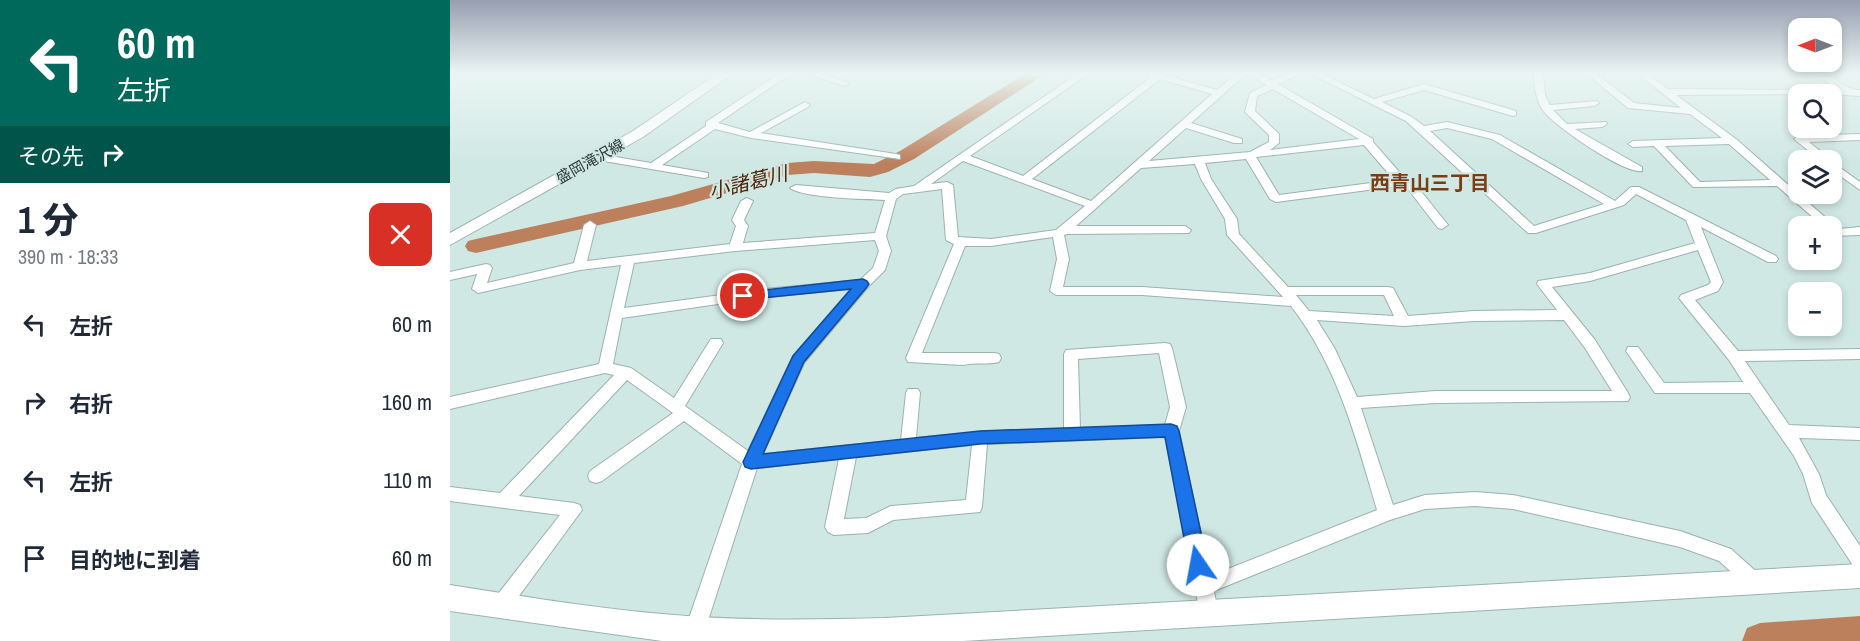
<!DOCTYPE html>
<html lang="ja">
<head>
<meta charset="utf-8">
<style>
	:root { --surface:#fff; --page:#f2f2f3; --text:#1f2937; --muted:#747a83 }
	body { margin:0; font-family:"Archivo Narrow","Noto Sans JP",sans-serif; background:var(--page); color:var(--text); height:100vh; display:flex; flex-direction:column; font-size:22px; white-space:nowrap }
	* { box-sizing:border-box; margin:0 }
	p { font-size:20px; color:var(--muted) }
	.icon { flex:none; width:33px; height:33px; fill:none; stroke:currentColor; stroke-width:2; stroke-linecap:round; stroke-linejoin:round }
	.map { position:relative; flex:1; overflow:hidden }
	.drawer { display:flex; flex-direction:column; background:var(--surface); width:450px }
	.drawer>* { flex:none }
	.banner { background:#00695c; color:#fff; overflow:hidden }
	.needle { width:39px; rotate:270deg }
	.fabs { position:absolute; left:1338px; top:18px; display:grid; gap:12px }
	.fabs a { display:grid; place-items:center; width:54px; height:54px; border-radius:12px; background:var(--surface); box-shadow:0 3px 9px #0003; font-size:30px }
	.pin { position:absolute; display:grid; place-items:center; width:51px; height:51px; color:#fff; margin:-26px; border:3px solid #fff; border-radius:50%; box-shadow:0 2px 6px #0007 }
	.me { position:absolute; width:66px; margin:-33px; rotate:348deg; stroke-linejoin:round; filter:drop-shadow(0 0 4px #0008) }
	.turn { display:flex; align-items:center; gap:21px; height:126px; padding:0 18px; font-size:27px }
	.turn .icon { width:78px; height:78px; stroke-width:2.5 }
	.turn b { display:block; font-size:42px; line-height:51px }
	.then { display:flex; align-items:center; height:57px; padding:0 18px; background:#0003; gap:12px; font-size:22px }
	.round { display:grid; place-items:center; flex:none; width:63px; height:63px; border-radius:12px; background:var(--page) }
	.overview { display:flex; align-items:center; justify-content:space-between; height:102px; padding:0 18px }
	h1 { font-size:36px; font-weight:800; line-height:45px }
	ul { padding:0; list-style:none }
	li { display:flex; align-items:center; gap:18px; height:78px; padding:0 18px }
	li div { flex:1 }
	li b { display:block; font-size:22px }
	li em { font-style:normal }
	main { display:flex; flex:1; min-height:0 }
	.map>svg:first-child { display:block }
</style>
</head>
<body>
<main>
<section class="drawer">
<div class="banner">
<div class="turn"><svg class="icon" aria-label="left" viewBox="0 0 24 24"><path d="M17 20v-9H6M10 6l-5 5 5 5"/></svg><div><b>60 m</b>左折</div></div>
<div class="then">その先<svg class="icon" aria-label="right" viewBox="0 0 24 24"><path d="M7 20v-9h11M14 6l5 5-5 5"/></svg></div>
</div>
<div class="overview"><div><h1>1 分</h1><p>390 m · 18:33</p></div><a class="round" style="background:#d93025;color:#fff"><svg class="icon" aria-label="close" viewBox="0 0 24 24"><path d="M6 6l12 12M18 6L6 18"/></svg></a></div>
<ul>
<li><svg class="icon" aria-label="left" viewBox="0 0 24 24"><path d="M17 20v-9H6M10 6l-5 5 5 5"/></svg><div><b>左折</b></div><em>60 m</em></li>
<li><svg class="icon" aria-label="right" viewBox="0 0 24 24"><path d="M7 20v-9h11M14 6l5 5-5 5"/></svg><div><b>右折</b></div><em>160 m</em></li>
<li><svg class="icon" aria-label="left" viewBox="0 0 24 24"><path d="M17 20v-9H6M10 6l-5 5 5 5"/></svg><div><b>左折</b></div><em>110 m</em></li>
<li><svg class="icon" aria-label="arrive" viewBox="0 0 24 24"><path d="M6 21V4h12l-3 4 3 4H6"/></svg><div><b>目的地に到着</b></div><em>60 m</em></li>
</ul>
</section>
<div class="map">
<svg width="1410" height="641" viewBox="0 0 1410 641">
	<rect width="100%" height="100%" fill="#d0e8e4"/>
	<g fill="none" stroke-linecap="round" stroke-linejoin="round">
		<g fill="#bd805d" fill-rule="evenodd">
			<path d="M 575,74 L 595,74 L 464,159 L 438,172 L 420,177 L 364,173 L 338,175 L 233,206 L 26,253 L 18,251 L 15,246 L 18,241 L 26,239 L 221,196 L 337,163 L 364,161 L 424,164 L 450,151 Z"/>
			<path d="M 1410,616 L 1410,641 L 1292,641 L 1297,628 L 1310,623 Z"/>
		</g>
		<defs>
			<g id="street">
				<path d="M 333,74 L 345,74 L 330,81 L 268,123 L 300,132 L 355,102 L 360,105 L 358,107 L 311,133 L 446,154 L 450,155 L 450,159 L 301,138 L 265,129 L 212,165 L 258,173 L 258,177 L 254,178 L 148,160 L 143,157 L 148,154 L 201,163 L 256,126 L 256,122 L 324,77 Z"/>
				<path d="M 358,74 L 372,74 L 399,83 L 394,86 Z"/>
				<path d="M 627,74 L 638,74 L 520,156 L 573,176 L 701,77 L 698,74 L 711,74 L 767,90 L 786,74 L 796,74 L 741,123 L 792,139 L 792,143 L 784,143 L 736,128 L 699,161 L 800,152 L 819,142 L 819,135 L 795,112 L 800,93 L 816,85 L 800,74 L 811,74 L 822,80 L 839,74 L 850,74 L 828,84 L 923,139 L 923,142 L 958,182 L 966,185 L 998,225 L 992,229 L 988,228 L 958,189 L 949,186 L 826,202 L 820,199 L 796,159 L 755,163 L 761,179 L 787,219 L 789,234 L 838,287 L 938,287 L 943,288 L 958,316 L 1024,311 L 1107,310 L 1087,284 L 1088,281 L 1140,273 L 1245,243 L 1236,220 L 1186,194 L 1174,205 L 1086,233 L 1078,233 L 956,121 L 861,74 L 872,74 L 924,99 L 974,84 L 1066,111 L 1066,115 L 1063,116 L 974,90 L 932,102 L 962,117 L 974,126 L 997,122 L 1050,135 L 1165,201 L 1181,187 L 1189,187 L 1326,256 L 1328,259 L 1326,262 L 1318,262 L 1251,227 L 1273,282 L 1268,291 L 1245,300 L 1288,351 L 1410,349 L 1410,359 L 1295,361 L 1339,425 L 1410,428 L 1410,440 L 1349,438 L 1369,474 L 1376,495 L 1410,546 L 1410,569 L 1404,567 L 1362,503 L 1353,474 L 1344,456 L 1300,393 L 1205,393 L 1176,351 L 1178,347 L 1188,347 L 1214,383 L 1293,382 L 1279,360 L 1229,298 L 1231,295 L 1258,285 L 1261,282 L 1248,250 L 1140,281 L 1102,287 L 1145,340 L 1178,393 L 1180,397 L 1178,401 L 986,403 L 911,408 L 943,505 L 975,495 L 1025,492 L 1063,495 L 1230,531 L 1281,549 L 1310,575 L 1313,581 L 1310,587 L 1304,590 L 1298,587 L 1269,561 L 1230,547 L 1063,509 L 1025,506 L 975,509 L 940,520 L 764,591 L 768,613 L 766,619 L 759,622 L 752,619 L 750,613 L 715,437 L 537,444 L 532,507 L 530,512 L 443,520 L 418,533 L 384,535 L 378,532 L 375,527 L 389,459 L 307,468 L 255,630 L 252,637 L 245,639 L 238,637 L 235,630 L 292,464 L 234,421 L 152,481 L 146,483 L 140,481 L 138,476 L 140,471 L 223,413 L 177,380 L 69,496 L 124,503 L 130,505 L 132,510 L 58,611 L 51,614 L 44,611 L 42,605 L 44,599 L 110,515 L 0,501 L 0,487 L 50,493 L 164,375 L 155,373 L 0,409 L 0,397 L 149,364 L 171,265 L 130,270 L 28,293 L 22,289 L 27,274 L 0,280 L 0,272 L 36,264 L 40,265 L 42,268 L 37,283 L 124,263 L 134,225 L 140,221 L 146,225 L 137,261 L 280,244 L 286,226 L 282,220 L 291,201 L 297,198 L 303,201 L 294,220 L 298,226 L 293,243 L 425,233 L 435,200 C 416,199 353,198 340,188 L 346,185 L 439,193 L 446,189 L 464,186 ZM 710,79 L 762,94 L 641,201 L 582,179 ZM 823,89 L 909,139 L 820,150 L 829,143 L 829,134 L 805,111 L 807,96 ZM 997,128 L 1042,139 L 1154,204 L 1084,226 L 980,131 ZM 914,145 L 944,180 L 829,195 L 806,157 ZM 513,161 L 635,206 L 606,230 L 541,239 L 508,237 L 503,185 L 497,182 L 481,184 ZM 745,164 L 751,179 L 775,219 L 777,235 L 833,297 L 692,287 L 613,287 L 619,259 L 614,235 L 617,234 L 739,233 L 741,230 L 735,226 L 626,226 L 691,168 ZM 492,189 L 496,240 L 504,244 L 456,358 L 458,362 L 513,365 C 525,362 537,365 549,362 L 551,358 L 549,354 L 544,353 L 472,353 L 515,246 L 541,246 L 603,237 L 607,259 L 600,291 L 606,295 L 692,295 L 841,306 C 888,367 906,438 927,510 L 760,576 L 729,431 L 736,407 L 722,348 L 720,344 L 715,343 L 616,350 L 614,354 L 614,429 L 530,432 L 466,438 L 470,393 L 468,389 L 458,389 L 456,393 L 451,440 L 313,454 L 354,363 L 418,287 L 435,270 L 441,251 L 436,236 L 446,199 L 453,194 ZM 425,240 L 429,251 L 423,268 L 410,280 L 315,289 L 174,308 L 184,263 L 285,251 ZM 401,289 L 343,356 L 298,451 L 235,406 L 273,343 L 271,339 L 261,339 L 224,398 L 181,368 L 163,364 L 172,318 L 315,297 ZM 846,295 L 934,295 L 944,316 L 859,311 ZM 867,320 L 954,326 L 1024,321 L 1114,320 L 1135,348 L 1162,391 L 986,391 L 907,397 L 885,349 ZM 709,353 L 720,407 L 715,425 L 630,428 L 628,359 ZM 522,445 L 516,500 L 441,506 L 416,518 L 394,519 L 406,457 Z"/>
				<path d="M 1084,74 L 1093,74 L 1095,95 L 1100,105 L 1147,101 L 1149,103 L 1144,106 L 1103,110 L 1117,124 L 1156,122 L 1157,124 L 1152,127 L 1125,129 L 1192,167 L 1192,171 C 1174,174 1102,125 1092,109 C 1086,99 1084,86 1084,74 Z"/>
				<path d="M 1137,74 L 1147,74 L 1184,103 L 1231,108 L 1188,74 L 1197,74 L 1218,89 L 1389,90 L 1365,74 C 1383,73 1393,90 1410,90 L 1410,96 L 1382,94 L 1226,95 L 1286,139 L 1385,226 L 1389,229 L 1410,227 L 1410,235 L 1382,236 L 1382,226 L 1373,226 L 1327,186 L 1243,187 L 1204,146 L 1183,147 L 1178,144 L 1183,141 L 1272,138 L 1240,114 L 1178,108 ZM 1279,144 L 1320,180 L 1250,182 L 1215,146 Z"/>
				<path d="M 1410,134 L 1410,140 L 1359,142 L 1381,160 L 1370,160 L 1344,139 L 1349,136 Z"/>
				<path d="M 1382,162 L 1410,182 L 1410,190 L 1382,170 Z"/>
			</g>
			<g id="secondary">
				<path d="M 267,74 L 282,74 L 193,137 L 0,245 L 0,233 L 183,131 Z"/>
				<path d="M 1410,564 L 1410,588 L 513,641 L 212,641 L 0,611 L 0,585 C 71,596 141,608 212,614 C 286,621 361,620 435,618 Z"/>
			</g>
		</defs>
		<use href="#street" stroke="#9bb2ae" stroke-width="2"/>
		<use href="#secondary" stroke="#9bb2ae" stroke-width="2"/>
		<use href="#street" fill="#fff" fill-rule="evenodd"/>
		<use href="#secondary" fill="#fff" fill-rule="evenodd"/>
	</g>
	<linearGradient id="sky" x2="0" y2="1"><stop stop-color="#979fb0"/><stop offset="0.45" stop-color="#eaf5f3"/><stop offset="1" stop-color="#eaf5f3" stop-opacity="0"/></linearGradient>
	<rect width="1410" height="163" fill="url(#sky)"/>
	<path fill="#1a73e8" stroke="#114b97" stroke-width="1.5" d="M 413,279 L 417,281 L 419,284 L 417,287 L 354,362 L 313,454 L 530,431 L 721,424 L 727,426 L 729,431 L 758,565 L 755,570 L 748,573 L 742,570 L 739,565 L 715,437 L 530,444 L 301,469 L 295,467 L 293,462 L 343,356 L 401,289 L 293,300 L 288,299 L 286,296 L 288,293 Z"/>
	<g text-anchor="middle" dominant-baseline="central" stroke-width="4.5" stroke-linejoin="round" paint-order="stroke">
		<g font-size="15" fill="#2e3735" stroke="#d0e8e4">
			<text transform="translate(140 161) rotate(-29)">盛岡滝沢線</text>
		</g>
		<g font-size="20" font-style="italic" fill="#4e250a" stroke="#d0e8e4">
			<text transform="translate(298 182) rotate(-14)">小諸葛川</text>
		</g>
		<g font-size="20" font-weight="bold" fill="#7a3d13" stroke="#d0e8e4">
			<text x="980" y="182">西青山三丁目</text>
		</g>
	</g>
</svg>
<div class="fabs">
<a><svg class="needle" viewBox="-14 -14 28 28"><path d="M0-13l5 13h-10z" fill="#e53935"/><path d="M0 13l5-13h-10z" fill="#747a83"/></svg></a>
<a><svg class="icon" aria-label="search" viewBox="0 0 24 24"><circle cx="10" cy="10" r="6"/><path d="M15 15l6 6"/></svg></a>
<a><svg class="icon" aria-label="layers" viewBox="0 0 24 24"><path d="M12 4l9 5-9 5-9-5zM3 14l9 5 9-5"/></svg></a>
<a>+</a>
<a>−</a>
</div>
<div class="pin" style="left:293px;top:296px;background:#d93025"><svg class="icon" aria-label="arrive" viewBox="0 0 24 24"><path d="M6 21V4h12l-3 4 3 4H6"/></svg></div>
<svg class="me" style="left:748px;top:565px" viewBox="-20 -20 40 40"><circle r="19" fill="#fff"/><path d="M0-13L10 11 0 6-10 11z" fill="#1a73e8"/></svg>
</div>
</main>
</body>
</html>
